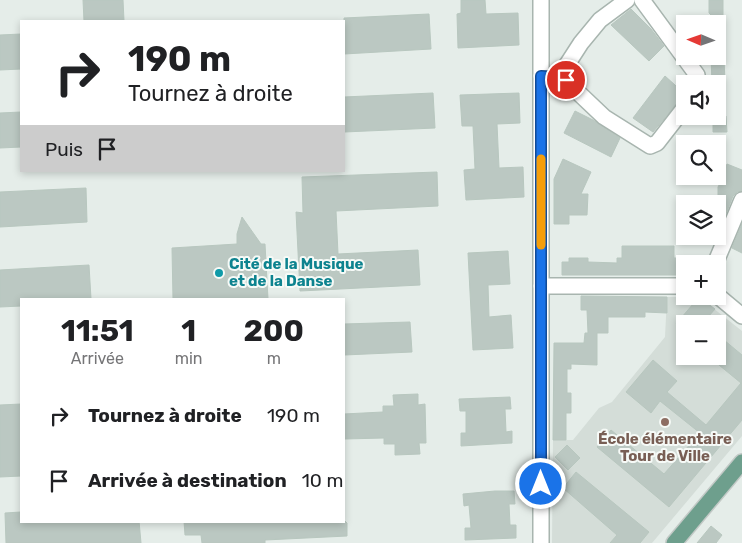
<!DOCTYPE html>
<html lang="fr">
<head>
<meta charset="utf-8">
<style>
	:root { --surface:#fff; --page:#f6f6f6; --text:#202124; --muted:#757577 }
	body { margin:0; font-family:Rubik,sans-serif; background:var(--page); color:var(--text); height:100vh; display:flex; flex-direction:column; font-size:19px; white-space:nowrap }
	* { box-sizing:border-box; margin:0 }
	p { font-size:16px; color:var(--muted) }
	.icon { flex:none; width:28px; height:28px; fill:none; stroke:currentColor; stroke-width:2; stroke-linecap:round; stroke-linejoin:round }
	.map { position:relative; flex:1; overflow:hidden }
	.side { position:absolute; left:20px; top:298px; width:325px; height:225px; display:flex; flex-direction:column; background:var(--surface); border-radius:0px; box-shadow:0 2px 8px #0003 }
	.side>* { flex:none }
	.top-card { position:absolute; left:20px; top:20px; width:325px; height:152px; border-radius:0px; box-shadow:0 2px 8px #0003; background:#fff; color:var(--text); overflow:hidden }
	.needle { width:32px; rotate:272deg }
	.controls { position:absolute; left:676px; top:15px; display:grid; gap:10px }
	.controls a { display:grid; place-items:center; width:50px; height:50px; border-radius:0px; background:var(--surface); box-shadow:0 2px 8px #0003; font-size:25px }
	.pin { position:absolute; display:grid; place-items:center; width:42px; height:42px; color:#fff; margin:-21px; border:2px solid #fff; border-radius:50%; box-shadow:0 1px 5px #0007 }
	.me { position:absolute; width:55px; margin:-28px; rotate:0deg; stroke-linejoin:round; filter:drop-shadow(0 0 4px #0008) }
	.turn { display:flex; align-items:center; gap:18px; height:105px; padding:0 25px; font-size:22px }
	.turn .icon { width:65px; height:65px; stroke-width:2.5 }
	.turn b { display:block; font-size:35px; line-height:42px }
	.then { display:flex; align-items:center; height:48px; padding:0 25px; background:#0003; gap:10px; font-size:19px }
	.eta { display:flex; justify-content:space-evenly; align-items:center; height:85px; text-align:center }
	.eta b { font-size:30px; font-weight:700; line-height:35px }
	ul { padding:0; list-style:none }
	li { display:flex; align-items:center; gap:15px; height:65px; padding:0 25px }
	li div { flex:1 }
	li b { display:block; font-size:19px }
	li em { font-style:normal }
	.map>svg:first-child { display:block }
</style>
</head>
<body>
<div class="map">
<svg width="742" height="543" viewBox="0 0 742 543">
	<rect width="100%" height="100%" fill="#e5ede9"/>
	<path fill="#d4ddd8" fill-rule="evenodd" d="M 667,297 L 699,297 L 742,331 L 742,436 L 652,543 L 552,543 L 553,440 L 573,440 L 599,408 L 612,402 L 665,337 ZM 685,324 L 718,324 L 718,356 L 685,356 Z"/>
	<g fill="#bbc8c2" stroke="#b8c7bf">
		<path d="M 83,0 L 123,0 L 124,21 L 84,21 Z"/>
		<path d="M 461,0 L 485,0 L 486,14 L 518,13 L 519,45 L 458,48 L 457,14 L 461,13 Z"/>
		<path d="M 709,0 L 723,0 L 723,25 L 721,24 L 705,24 L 711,15 L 709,13 Z"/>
		<path d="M 631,9 L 651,29 L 664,46 L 649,61 L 611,25 Z"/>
		<path d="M 429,14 L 431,49 L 344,54 L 344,18 Z"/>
		<path d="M 21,34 L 21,69 L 0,70 L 0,35 Z"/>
		<path d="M 711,56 L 724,56 L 725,84 L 712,84 Z"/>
		<path d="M 665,76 L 685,94 L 653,132 L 633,118 Z"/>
		<path d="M 433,93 L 435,128 L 344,132 L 344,97 Z"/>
		<path d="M 519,93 L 520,123 L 497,124 L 499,168 L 523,167 L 524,197 L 466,200 L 464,170 L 475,169 L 473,126 L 462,126 L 460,95 Z"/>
		<path d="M 575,111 L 593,120 L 620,138 L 611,157 L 564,133 Z"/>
		<path d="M 21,112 L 21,147 L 0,148 L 0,113 Z"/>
		<path d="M 713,116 L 726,116 L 727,132 L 713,132 Z"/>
		<path d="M 563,159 L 591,172 L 581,194 L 588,194 L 587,215 L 569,215 L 569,224 L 554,224 L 554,179 Z"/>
		<path d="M 727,164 L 742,170 L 742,191 L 737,192 L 733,196 L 718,234 L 718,187 L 724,176 L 722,176 Z"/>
		<path d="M 437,172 L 438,206 L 336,211 L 338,254 L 418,250 L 420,285 L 300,291 L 296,212 L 303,213 L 302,177 Z"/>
		<path d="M 86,188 L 87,222 L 0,227 L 0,192 Z"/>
		<path d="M 242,217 L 261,244 L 265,244 L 268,299 L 173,299 L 172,248 L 237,244 L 237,234 Z"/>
		<path d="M 742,224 L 742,253 L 732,248 Z"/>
		<path d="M 622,246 L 674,246 L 674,258 L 685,258 L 685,275 L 562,275 L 562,262 L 569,262 L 569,258 L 588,258 L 588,262 L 617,263 L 617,258 L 622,258 Z"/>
		<path d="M 508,251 L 510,284 L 488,285 L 489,317 L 511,315 L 513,348 L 473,350 L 468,253 Z"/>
		<path d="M 89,265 L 91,299 L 21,299 L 21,306 L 0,307 L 0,270 Z"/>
		<path d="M 581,296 L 667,297 L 667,313 L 645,312 L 645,317 L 608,317 L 608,333 L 597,333 L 597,365 L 571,364 L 571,369 L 567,369 L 567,393 L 571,393 L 571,413 L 566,413 L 566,440 L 553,440 L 554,343 L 584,343 L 585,333 L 588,333 L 587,310 L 581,310 Z"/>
		<path d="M 699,297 L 715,309 L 702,324 L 676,324 Z"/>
		<path d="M 410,322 L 412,352 L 344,355 L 344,324 Z"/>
		<path d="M 718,335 L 742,355 L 742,420 L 669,507 L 597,447 L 611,430 L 664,474 L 700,433 L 660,401 L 651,413 L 626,392 L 653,360 L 677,381 L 667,392 L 706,425 L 741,383 L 708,356 L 718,356 Z"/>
		<path d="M 418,394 L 418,405 L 425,404 L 426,443 L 419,443 L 420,454 L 395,455 L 395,444 L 384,444 L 384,438 L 344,439 L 344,414 L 383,412 L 383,406 L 394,406 L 393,395 Z"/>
		<path d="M 510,397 L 511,409 L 505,409 L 506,432 L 512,431 L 512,443 L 461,446 L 461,433 L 466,433 L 466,411 L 460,411 L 459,399 Z"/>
		<path d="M 21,404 L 21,476 L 0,477 L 0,405 Z"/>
		<path d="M 567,445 L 580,458 L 568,470 L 555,457 Z"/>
		<path d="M 576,472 L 649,532 L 640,543 L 610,543 L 617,535 L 563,488 Z"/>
		<path d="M 495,491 L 514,491 L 515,504 L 509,504 L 510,525 L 516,525 L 516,538 L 465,540 L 465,528 L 471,528 L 469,505 L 464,506 L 463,494 Z"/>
		<path d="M 21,512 L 21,521 L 139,521 L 141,543 L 6,543 L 5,513 Z"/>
		<path d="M 184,521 L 345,521 L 347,523 L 347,536 L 265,540 L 265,543 L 202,543 L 201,535 L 185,535 Z"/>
		<path d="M 711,526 L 722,535 L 716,543 L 697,543 Z"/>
	</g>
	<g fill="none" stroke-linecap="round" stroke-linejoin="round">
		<defs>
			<g id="minor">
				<path d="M 541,0 L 541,543"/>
				<path d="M 642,0 L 697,75 L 698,84"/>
				<path d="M 541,76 L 559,77 L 565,80 L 604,117 L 650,146 L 657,143 L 685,107"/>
				<path d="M 559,77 L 581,43 L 600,20 L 627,0"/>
				<path d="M 715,264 L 742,200"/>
				<path d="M 541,286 L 685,286"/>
				<path d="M 718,296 L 742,316"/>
			</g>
			<path id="major" d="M 674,543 L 742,462"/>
		</defs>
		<use href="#minor" stroke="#a8b5af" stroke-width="18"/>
		<use href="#major" stroke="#c2c9c6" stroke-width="18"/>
		<use href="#minor" stroke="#fff" stroke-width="15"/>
		<use href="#major" stroke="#6e9f8d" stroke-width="15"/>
	</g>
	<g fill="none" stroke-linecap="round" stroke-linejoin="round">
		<defs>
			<path id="route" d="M 541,484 L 541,76 L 559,77 L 566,80"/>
		</defs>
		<use href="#route" stroke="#114b97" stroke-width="12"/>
		<use href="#route" stroke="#1a73e8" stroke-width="9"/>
		<path stroke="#f59e0b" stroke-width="9" d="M 541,159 L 541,245"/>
	</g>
	<circle fill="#0f9aa8" stroke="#f6faf7" stroke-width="2" cx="219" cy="273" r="5"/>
	<circle fill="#8d6e63" stroke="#f6faf7" stroke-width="2" cx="665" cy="422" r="5"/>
	<g text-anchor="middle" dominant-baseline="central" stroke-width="4" stroke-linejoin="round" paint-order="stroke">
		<g font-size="15" font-weight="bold" fill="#0d838f" stroke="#f6faf7" text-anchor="start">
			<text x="229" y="264">Cité de la Musique<tspan x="229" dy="17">et de la Danse</tspan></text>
		</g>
		<g font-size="15" font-weight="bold" fill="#785e54" stroke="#f6faf7">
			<text x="665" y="439">École élémentaire<tspan x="665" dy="17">Tour de Ville</tspan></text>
		</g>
	</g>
</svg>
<div class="controls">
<a><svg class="needle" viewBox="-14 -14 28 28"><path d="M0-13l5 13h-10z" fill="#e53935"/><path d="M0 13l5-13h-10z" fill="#757577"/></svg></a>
<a><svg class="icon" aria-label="sound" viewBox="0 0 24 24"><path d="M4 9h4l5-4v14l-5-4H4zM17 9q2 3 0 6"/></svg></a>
<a><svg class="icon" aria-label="search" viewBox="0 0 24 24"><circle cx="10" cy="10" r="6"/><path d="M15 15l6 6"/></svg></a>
<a><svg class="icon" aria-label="layers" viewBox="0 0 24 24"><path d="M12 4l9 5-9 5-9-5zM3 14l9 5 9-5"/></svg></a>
<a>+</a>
<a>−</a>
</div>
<div class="pin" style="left:566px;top:80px;background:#d93025"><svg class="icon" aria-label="arrive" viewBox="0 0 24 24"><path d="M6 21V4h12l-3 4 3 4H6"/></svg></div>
<svg class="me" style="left:541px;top:484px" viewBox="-20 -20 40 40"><circle r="17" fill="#1a73e8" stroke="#fff" stroke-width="3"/><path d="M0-11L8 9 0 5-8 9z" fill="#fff"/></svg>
<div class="top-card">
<div class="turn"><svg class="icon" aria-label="right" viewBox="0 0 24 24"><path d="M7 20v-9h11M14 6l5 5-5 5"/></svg><div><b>190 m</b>Tournez à droite</div></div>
<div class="then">Puis<svg class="icon" aria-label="arrive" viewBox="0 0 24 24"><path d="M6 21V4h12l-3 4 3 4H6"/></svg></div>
</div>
<section class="side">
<div class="eta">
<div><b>11:51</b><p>Arrivée</p></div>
<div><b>1</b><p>min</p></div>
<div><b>200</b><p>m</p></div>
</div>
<ul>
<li><svg class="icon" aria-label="right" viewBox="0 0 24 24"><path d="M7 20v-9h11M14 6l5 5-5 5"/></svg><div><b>Tournez à droite</b></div><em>190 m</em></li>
<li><svg class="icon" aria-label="arrive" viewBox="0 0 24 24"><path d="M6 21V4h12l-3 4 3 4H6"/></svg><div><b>Arrivée à destination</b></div><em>10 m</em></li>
</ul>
</section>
</div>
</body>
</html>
